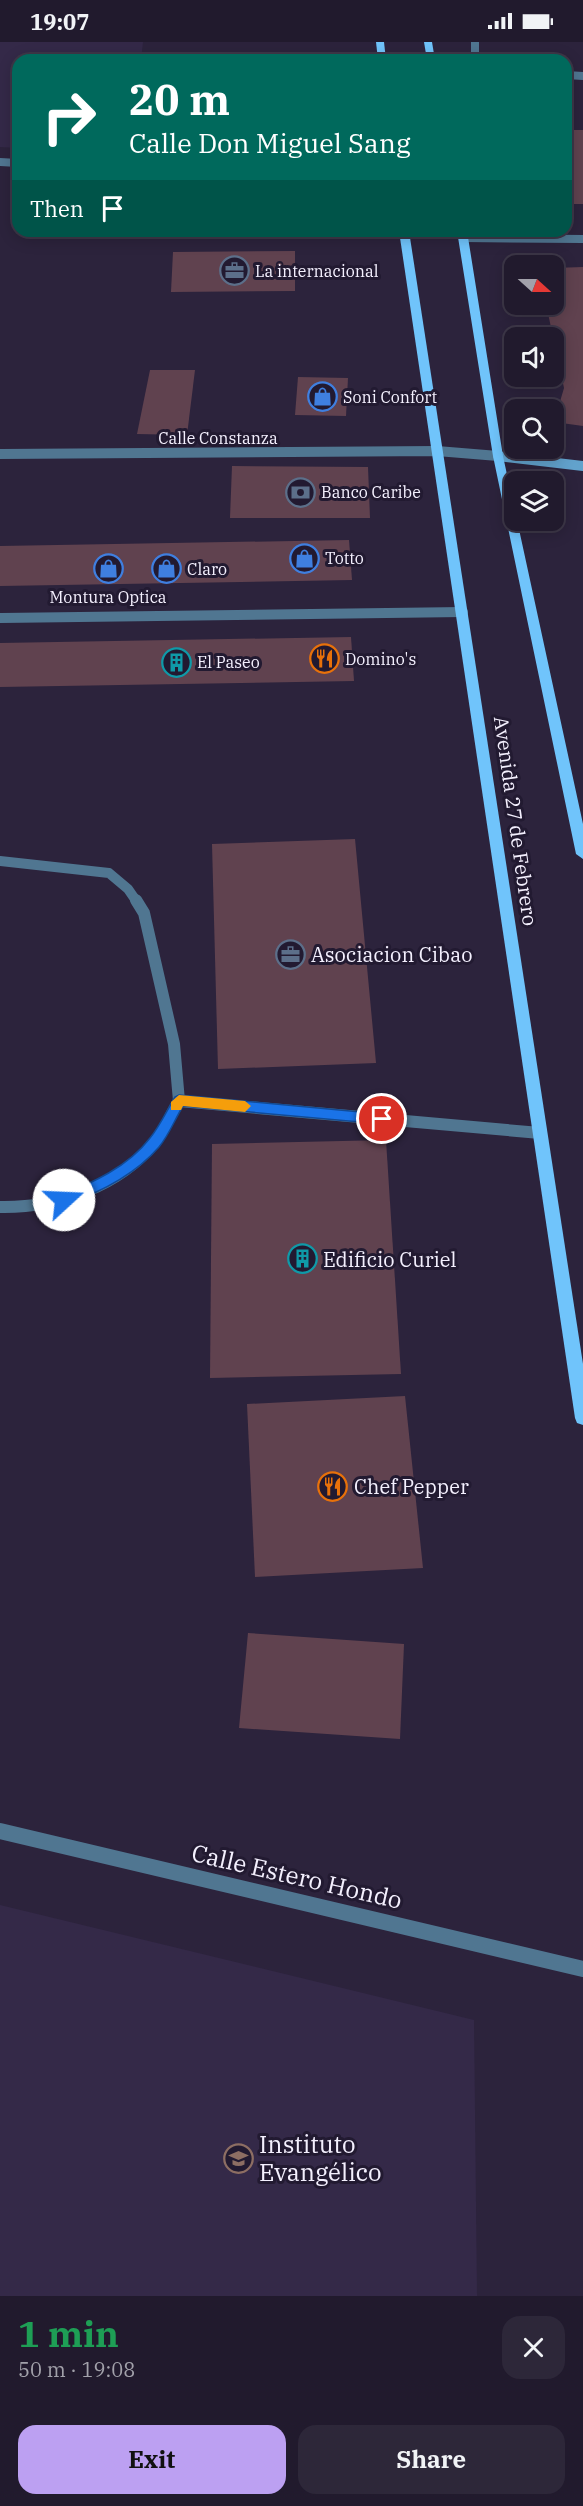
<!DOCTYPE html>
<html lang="en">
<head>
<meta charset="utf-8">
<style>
	:root { --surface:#211a2d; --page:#2d2739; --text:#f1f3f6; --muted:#a2a1aa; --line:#3e3849; --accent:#bca0f2 }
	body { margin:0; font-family:"IBM Plex Serif",serif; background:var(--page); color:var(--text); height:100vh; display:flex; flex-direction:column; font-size:22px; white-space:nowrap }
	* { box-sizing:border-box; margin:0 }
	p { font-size:20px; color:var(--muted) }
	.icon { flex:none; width:33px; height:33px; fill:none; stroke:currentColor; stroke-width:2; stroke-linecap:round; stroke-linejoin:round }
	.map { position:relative; height:2254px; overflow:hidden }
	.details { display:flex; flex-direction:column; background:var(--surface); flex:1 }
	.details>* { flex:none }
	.hud { position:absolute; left:12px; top:12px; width:560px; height:183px; border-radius:18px; box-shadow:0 3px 15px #0003,0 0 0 2px var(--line); background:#00695c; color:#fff; overflow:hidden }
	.needle { width:39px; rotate:111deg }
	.tools { position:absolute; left:504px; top:213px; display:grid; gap:12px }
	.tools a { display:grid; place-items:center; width:60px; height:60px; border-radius:12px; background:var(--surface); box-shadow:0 3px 15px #0003,0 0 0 2px var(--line); font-size:30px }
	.pin { position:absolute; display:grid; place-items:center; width:51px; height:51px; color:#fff; margin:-26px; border:3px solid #fff; border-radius:50%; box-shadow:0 2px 6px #0007 }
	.me { position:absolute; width:66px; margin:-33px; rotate:70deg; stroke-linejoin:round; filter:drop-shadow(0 0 4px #0008) }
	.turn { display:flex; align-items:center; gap:21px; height:126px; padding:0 18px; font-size:27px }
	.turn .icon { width:78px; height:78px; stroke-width:2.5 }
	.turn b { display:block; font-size:42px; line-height:51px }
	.then { display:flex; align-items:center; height:57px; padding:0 18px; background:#0003; gap:12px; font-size:22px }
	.round { display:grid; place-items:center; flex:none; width:63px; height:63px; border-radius:18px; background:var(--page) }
	.head { display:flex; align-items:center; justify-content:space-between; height:102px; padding:0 18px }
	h1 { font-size:36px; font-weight:800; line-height:45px; color:#1e9e55 }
	.primary-button { display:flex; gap:12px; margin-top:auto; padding:12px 18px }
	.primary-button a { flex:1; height:69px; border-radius:18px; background:var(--accent); color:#111; font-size:24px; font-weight:800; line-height:69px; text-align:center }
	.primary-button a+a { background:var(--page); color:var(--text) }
	.status { display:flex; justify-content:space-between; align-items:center; height:42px; padding:0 30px; background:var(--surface); direction:ltr }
	.status svg { height:16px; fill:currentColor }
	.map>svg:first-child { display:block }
</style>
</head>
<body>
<div class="status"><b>19:07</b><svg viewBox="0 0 49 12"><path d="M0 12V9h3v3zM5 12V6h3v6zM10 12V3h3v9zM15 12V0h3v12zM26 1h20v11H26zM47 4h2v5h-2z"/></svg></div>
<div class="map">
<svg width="583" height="2254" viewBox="0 0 583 2254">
	<rect width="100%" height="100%" fill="#2c233c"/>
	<g fill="#342948">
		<path d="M 0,0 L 143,0 L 141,18 L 18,18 L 18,106 L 0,105 Z"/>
		<path d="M 0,1863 L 474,1978 L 477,2254 L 0,2254 Z"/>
	</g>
	<g fill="#60424f">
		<rect x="566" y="88" width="17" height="74"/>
		<path d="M 295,209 L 295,249 L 171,250 L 173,210 Z"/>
		<path d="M 583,225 L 583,384 L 554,380 L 564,346 L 546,262 L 554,262 L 554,226 Z"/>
		<path d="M 150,328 L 195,328 L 187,393 L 137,392 Z"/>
		<path d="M 298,335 L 348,336 L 346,374 L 295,373 Z"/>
		<path d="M 232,424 L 368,425 L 370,476 L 230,476 Z"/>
		<path d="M 349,498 L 352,538 L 0,544 L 0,504 Z"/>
		<path d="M 351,595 L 354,639 L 0,645 L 0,601 Z"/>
		<path d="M 355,797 L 376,1021 L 218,1027 L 212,802 Z"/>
		<path d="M 386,1098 L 401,1332 L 210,1336 L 212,1102 Z"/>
		<path d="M 405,1354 L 423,1526 L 255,1535 L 247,1362 Z"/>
		<path d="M 248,1591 L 404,1602 L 400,1697 L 239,1686 Z"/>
	</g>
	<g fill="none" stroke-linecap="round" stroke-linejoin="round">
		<g stroke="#507691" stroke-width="8">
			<path d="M 475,0 L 475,18"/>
			<path d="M 566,33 L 583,34"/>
		</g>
		<path stroke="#507691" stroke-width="10" d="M 1,576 L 463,570"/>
		<g stroke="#507691" stroke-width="8">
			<path d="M 0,120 L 18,121"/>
			<path d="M 463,196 L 583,197"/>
		</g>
		<g stroke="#507691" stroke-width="10">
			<path d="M 0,412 L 437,409 L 498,414"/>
			<path d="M 0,819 L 109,831 L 128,847 L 137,860"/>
		</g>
		<g stroke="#507691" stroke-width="12">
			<path d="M 136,858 L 144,871 L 174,1002 L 179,1059 L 540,1091"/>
			<path d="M 0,1165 C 57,1166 119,1145 156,1099 C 165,1087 171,1072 179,1059"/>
		</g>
		<path stroke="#507691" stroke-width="16" d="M 0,1789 L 583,1927"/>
		<path stroke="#62a2cc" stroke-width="10" d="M 498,414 L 583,424"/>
		<g fill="#70c4fb" fill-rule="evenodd">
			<path d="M 376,0 L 384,0 L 386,18 L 378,18 Z"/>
			<path d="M 424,0 L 432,0 L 435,18 L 427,18 Z"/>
			<path d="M 399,189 L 409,189 L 583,1322 L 583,1383 L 577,1381 L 575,1376 Z"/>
			<path d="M 457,189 L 467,189 L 503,414 L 514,465 L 514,478 L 517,478 L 583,782 L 583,817 L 576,812 L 493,414 Z"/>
		</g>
	</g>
	<path fill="#1a73e8" stroke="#114b97" stroke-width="1.5" d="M 179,1053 L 382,1072 L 389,1077 L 382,1082 L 183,1064 C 175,1077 169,1093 159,1105 C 134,1134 99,1151 64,1163 L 59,1162 L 59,1154 C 92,1141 128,1125 150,1096 C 160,1084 167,1068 175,1055 Z"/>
	<path fill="#f59e0b" d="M 179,1053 L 245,1059 L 251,1064 L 245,1070 L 183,1064 L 181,1068 L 171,1068 L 171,1060 Z"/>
	<defs>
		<symbol id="office-ring" viewBox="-11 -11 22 22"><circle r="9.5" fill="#221a31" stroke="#5c6f8a" stroke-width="1.5"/><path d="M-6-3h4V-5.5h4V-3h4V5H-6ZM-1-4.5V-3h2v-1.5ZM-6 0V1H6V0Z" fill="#5c6f8a"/></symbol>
		<symbol id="shop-ring" viewBox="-11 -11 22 22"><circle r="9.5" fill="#221a31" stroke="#3f7fe0" stroke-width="1.5"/><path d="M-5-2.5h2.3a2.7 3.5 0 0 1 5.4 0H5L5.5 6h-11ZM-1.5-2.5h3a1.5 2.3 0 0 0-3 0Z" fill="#3f7fe0"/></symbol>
		<symbol id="bank-ring" viewBox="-11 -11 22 22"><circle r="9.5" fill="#221a31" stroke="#5c6f8a" stroke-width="1.5"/><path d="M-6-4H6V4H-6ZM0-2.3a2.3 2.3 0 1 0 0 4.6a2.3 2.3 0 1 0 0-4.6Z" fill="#5c6f8a"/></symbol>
		<symbol id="restaurant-ring" viewBox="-11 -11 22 22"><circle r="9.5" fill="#221a31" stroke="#e8710a" stroke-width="1.5"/><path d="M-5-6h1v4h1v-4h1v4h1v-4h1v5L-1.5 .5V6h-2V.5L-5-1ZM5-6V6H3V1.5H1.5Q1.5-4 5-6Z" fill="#e8710a"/></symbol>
		<symbol id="building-ring" viewBox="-11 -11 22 22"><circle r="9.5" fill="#221a31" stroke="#0f9aa8" stroke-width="1.5"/><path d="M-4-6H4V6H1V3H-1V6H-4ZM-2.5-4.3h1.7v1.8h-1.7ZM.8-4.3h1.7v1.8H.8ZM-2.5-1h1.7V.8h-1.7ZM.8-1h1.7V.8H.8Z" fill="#0f9aa8"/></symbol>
		<symbol id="school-ring" viewBox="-11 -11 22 22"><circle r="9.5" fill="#221a31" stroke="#8d6e63" stroke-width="1.5"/><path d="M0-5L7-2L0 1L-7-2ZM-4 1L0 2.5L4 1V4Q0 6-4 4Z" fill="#8d6e63"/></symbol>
	</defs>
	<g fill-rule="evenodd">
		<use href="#office-ring" x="218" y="212" width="33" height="33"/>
		<use href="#shop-ring" x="306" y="338" width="33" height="33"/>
		<use href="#bank-ring" x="284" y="434" width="33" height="33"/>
		<use href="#shop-ring" x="288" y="500" width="33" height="33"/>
		<use href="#shop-ring" x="92" y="510" width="33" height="33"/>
		<use href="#shop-ring" x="150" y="510" width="33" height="33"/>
		<use href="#restaurant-ring" x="308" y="600" width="33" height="33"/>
		<use href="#building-ring" x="160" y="604" width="33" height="33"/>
		<use href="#office-ring" x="274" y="896" width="33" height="33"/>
		<use href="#building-ring" x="286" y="1200" width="33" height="33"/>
		<use href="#restaurant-ring" x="316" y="1428" width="33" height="33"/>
		<use href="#school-ring" x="222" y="2100" width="33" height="33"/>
	</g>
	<g text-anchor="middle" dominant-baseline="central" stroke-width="6" stroke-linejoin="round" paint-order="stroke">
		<g font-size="16" fill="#f4f0fe" stroke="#221a31" text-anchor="start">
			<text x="255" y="229">La internacional</text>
			<text x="343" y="355">Soni Confort</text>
			<text x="321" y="450">Banco Caribe</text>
			<text x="325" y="516">Totto</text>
			<text x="187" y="527">Claro</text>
			<text x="108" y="555" text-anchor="middle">Montura Optica</text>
			<text x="345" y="617">Domino's</text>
			<text x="197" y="620">El Paseo</text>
		</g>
		<g font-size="16" fill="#f4f0fe" stroke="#221a31">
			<text x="218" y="396">Calle Constanza</text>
		</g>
		<g font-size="20" fill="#f4f0fe" stroke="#221a31">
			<text transform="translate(516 779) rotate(82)">Avenida 27 de Febrero</text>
		</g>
		<g font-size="20" fill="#f4f0fe" stroke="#221a31" text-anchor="start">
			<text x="311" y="912">Asociacion Cibao</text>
			<text x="323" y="1217">Edificio Curiel</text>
			<text x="354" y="1444">Chef Pepper</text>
		</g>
		<g font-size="24" fill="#f4f0fe" stroke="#221a31">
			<text transform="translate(297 1834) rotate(13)">Calle Estero Hondo</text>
		</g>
		<g font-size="24" fill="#f4f0fe" stroke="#221a31" text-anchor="start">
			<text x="259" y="2102">Instituto<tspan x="259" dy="28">Evangélico</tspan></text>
		</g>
	</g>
</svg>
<div class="tools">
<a><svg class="needle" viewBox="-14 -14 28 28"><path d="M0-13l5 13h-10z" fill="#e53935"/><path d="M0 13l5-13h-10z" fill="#a2a1aa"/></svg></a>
<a><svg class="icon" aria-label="sound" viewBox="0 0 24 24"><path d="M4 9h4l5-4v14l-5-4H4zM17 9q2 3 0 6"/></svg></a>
<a><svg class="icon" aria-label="search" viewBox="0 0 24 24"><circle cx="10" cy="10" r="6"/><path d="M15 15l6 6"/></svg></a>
<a><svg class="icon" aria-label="layers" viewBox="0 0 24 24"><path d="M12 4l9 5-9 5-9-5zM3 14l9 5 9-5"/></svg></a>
</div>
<div class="pin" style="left:382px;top:1077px;background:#d93025"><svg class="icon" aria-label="arrive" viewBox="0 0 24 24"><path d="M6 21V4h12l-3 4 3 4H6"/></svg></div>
<svg class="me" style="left:64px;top:1158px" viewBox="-20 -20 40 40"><circle r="19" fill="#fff"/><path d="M0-13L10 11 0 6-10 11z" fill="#1a73e8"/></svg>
<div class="hud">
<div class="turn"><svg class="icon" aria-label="right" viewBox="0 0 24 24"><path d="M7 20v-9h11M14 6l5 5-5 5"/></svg><div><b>20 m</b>Calle Don Miguel Sang</div></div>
<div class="then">Then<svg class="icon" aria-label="arrive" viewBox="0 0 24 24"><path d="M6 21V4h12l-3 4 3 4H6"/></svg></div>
</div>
</div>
<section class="details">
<div class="head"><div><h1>1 min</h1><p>50 m · 19:08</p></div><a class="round"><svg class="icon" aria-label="close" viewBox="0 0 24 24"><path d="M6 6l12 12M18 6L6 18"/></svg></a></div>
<div class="primary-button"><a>Exit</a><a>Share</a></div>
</section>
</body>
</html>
